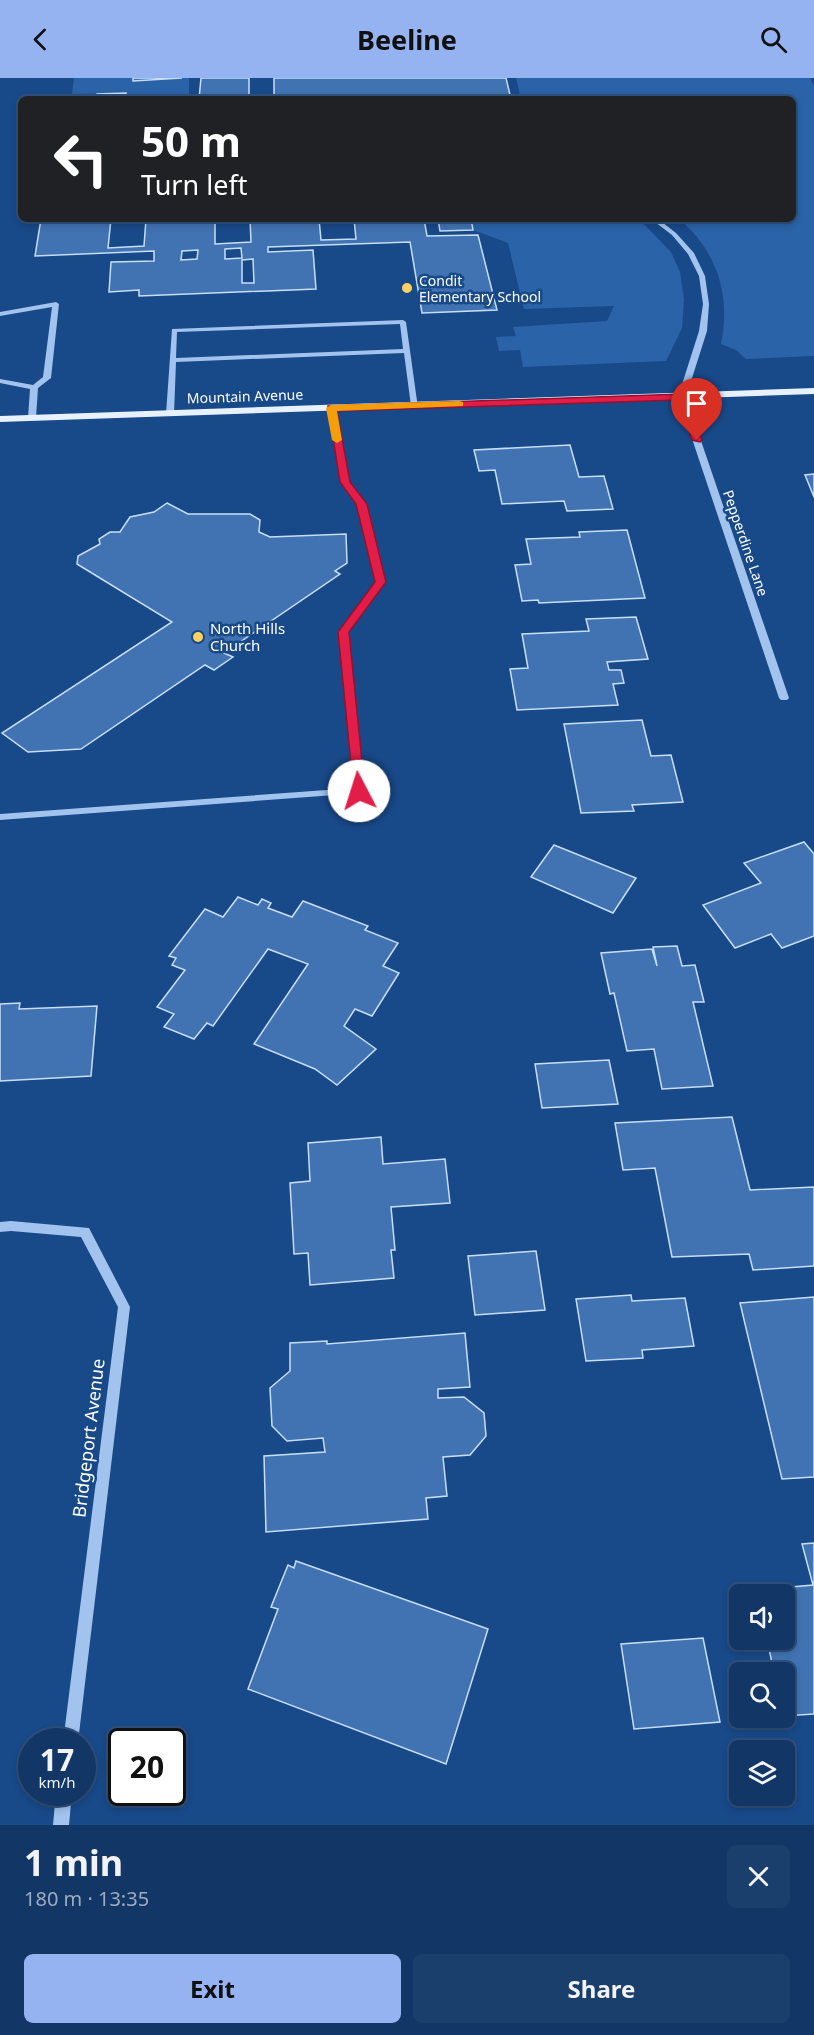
<!DOCTYPE html>
<html lang="en">
<head>
<meta charset="utf-8">
<style>
	:root { --surface:#123767; --page:#1b3f6d; --text:#f1f3f6; --muted:#9cacc0; --line:#31517b; --accent:#95b2f1 }
	body { margin:0; font-family:"Noto Sans",sans-serif; background:var(--page); color:var(--text); height:100vh; display:flex; flex-direction:column; font-size:22px; white-space:nowrap }
	* { box-sizing:border-box; margin:0 }
	p { font-size:20px; color:var(--muted) }
	.icon { flex:none; width:33px; height:33px; fill:none; stroke:currentColor; stroke-width:2; stroke-linecap:round; stroke-linejoin:round }
	.map { position:relative; height:1747px; overflow:hidden }
	.drawer { display:flex; flex-direction:column; background:var(--surface); flex:1 }
	.drawer>* { flex:none }
	.guide { position:absolute; left:18px; top:18px; width:778px; height:126px; border-radius:9px; box-shadow:0 3px 9px #0003,0 0 0 2px var(--line); background:#202124; color:#fff; overflow:hidden }
	.controls { position:absolute; left:729px; top:1506px; display:grid; gap:12px }
	.controls a { display:grid; place-items:center; width:66px; height:66px; border-radius:9px; background:var(--surface); box-shadow:0 3px 9px #0003,0 0 0 2px var(--line); font-size:30px }
	.speed { position:absolute; left:18px; top:1650px; display:flex; gap:12px; font-size:30px; font-weight:700; text-align:center }
	.speed>* { display:grid; place-content:center; width:78px; height:78px; border-radius:50%; background:var(--surface); box-shadow:0 3px 9px #0003,0 0 0 2px var(--line); line-height:1 }
	.speed small { font-size:15px; font-weight:400 }
	.speed .limit { border:3px solid #111; border-radius:9px; background:#fff; color:#111 }
	.pin { position:absolute; display:grid; place-items:center; width:51px; height:51px; color:#fff; margin:-62px -26px; border-radius:50% 50% 50% 0; rotate:-45deg; box-shadow:0 0 6px #0007 }
	.pin .icon { rotate:45deg }
	.me { position:absolute; width:66px; margin:-33px; rotate:355deg; stroke-linejoin:round; filter:drop-shadow(0 0 4px #0008) }
	.turn { display:flex; align-items:center; gap:21px; height:126px; padding:0 24px; font-size:27px }
	.turn .icon { width:78px; height:78px; stroke-width:2.5 }
	.turn b { display:block; font-size:42px; line-height:51px }
	.round { display:grid; place-items:center; flex:none; width:63px; height:63px; border-radius:9px; background:var(--page) }
	.summary { display:flex; align-items:center; justify-content:space-between; height:102px; padding:0 24px }
	h1 { font-size:36px; font-weight:700; line-height:45px }
	.primary-button { display:flex; gap:12px; margin-top:auto; padding:12px 24px }
	.primary-button a { flex:1; height:69px; border-radius:9px; background:var(--accent); color:#111; font-size:24px; font-weight:700; line-height:69px; text-align:center }
	.primary-button a+a { background:var(--page); color:var(--text) }
	header { display:flex; justify-content:space-between; align-items:center; height:78px; padding:0 24px; background:var(--accent); color:#111; font-size:27px; font-weight:700 }
	.map>svg:first-child { display:block }
</style>
</head>
<body>
<header><svg class="icon" aria-label="back" viewBox="0 0 24 24"><path d="M15 5l-7 7 7 7"/></svg>Beeline<svg class="icon" aria-label="search" viewBox="0 0 24 24"><circle cx="10" cy="10" r="6"/><path d="M15 15l6 6"/></svg></header>
<div class="map">
<svg width="814" height="1747" viewBox="0 0 814 1747">
	<rect width="100%" height="100%" fill="#184989"/>
	<g fill="#2b63a8">
		<path d="M 74,0 L 189,0 L 189,17 L 126,21 L 126,15 L 72,16 Z"/>
		<path d="M 516,0 L 810,0 L 814,8 L 814,278 L 746,281 L 736,272 L 721,266 C 731,217 717,173 679,141 L 794,141 L 794,21 L 521,21 Z"/>
		<path d="M 471,141 L 639,141 L 671,174 L 680,194 L 684,221 L 682,250 L 666,283 L 523,289 L 520,272 L 499,273 L 496,259 L 516,258 L 513,249 L 607,243 L 614,228 L 524,231 L 508,165 L 473,152 Z"/>
	</g>
	<g fill="#4173b2" stroke="#c7defa" stroke-width="1.5" fill-rule="evenodd">
		<path d="M 133,0 L 182,0 L 133,3 Z"/>
		<path d="M 201,0 L 249,0 L 249,21 L 199,21 Z"/>
		<path d="M 274,0 L 506,0 L 511,21 L 274,21 Z"/>
		<path d="M 126,15 L 126,21 L 96,21 L 97,16 Z"/>
		<path d="M 41,141 L 111,141 L 108,170 L 144,168 L 146,141 L 215,141 L 215,166 L 251,164 L 250,141 L 319,141 L 321,162 L 356,161 L 354,141 L 424,141 L 427,158 L 478,157 L 497,232 L 422,235 L 410,164 L 268,169 L 268,174 L 313,172 L 316,211 L 139,218 L 139,212 L 109,214 L 111,184 L 154,183 L 154,173 L 35,178 ZM 241,170 L 242,180 L 225,181 L 225,171 ZM 198,172 L 197,181 L 181,182 L 182,173 ZM 253,181 L 254,205 L 242,205 L 242,182 Z"/>
		<path d="M 438,141 L 471,141 L 473,152 L 440,153 Z"/>
		<path d="M 570,367 L 579,399 L 604,398 L 613,431 L 567,433 L 564,423 L 502,426 L 495,392 L 479,393 L 474,372 Z"/>
		<path d="M 814,396 L 814,419 L 805,397 Z"/>
		<path d="M 167,425 L 188,436 L 250,436 L 260,442 L 259,454 L 270,459 L 346,456 L 347,485 L 335,493 L 340,496 L 224,575 L 233,579 L 214,592 L 205,587 L 81,671 L 28,674 L 2,655 L 172,544 L 77,486 L 78,478 L 100,466 L 99,461 L 110,454 L 120,454 L 130,439 L 154,434 Z"/>
		<path d="M 627,452 L 645,520 L 539,525 L 538,522 L 522,523 L 515,487 L 531,486 L 526,461 L 580,459 L 579,454 Z"/>
		<path d="M 636,539 L 648,581 L 607,584 L 609,592 L 621,592 L 624,605 L 613,606 L 618,627 L 517,632 L 510,591 L 528,590 L 522,556 L 589,553 L 586,541 Z"/>
		<path d="M 642,642 L 651,678 L 671,677 L 683,724 L 632,727 L 634,733 L 581,735 L 564,646 Z"/>
		<path d="M 804,764 L 814,776 L 814,858 L 782,870 L 771,856 L 735,870 L 703,827 L 761,805 L 744,785 Z"/>
		<path d="M 554,767 L 636,800 L 613,835 L 531,799 Z"/>
		<path d="M 238,819 L 258,827 L 262,821 L 271,825 L 268,830 L 292,839 L 303,823 L 368,848 L 365,852 L 398,865 L 383,888 L 399,895 L 372,938 L 355,931 L 344,948 L 376,971 L 337,1007 L 315,991 L 254,966 L 308,886 L 268,871 L 213,948 L 207,945 L 194,961 L 164,949 L 174,936 L 157,929 L 185,892 L 172,887 L 176,880 L 169,878 L 205,831 L 223,839 Z"/>
		<path d="M 677,868 L 682,888 L 695,887 L 704,924 L 693,924 L 713,1008 L 662,1011 L 654,971 L 627,973 L 614,915 L 610,916 L 601,875 L 652,871 L 657,888 L 653,869 Z"/>
		<path d="M 20,925 L 19,931 L 97,928 L 91,998 L 0,1003 L 0,926 Z"/>
		<path d="M 609,982 L 618,1026 L 542,1030 L 535,986 Z"/>
		<path d="M 732,1039 L 750,1112 L 814,1109 L 814,1188 L 753,1192 L 749,1176 L 672,1179 L 655,1090 L 623,1092 L 615,1045 Z"/>
		<path d="M 381,1059 L 383,1086 L 445,1081 L 450,1125 L 391,1129 L 395,1172 L 391,1172 L 394,1200 L 310,1207 L 308,1175 L 294,1176 L 290,1105 L 310,1103 L 308,1065 Z"/>
		<path d="M 536,1173 L 545,1232 L 475,1237 L 468,1178 Z"/>
		<path d="M 631,1217 L 632,1223 L 685,1220 L 694,1268 L 642,1272 L 643,1280 L 586,1283 L 576,1221 Z"/>
		<path d="M 814,1219 L 814,1399 L 782,1401 L 740,1225 Z"/>
		<path d="M 465,1255 L 470,1309 L 438,1311 L 438,1320 L 464,1319 L 484,1335 L 486,1358 L 470,1377 L 443,1379 L 447,1418 L 426,1420 L 428,1441 L 266,1454 L 264,1378 L 325,1374 L 323,1360 L 287,1363 L 272,1348 L 270,1310 L 290,1293 L 290,1265 L 327,1263 L 327,1266 Z"/>
		<path d="M 814,1465 L 814,1636 L 784,1638 L 784,1594 L 774,1594 L 767,1562 L 784,1562 L 784,1516 L 757,1516 L 756,1512 L 813,1507 L 802,1466 Z"/>
		<path d="M 296,1483 L 488,1551 L 446,1686 L 248,1611 L 278,1531 L 271,1529 L 288,1487 L 294,1490 Z"/>
		<path d="M 703,1560 L 720,1644 L 634,1651 L 621,1566 Z"/>
	</g>
	<g fill="none" stroke-linecap="round" stroke-linejoin="round">
		<g fill="#a1c3ee" fill-rule="evenodd">
			<path d="M 651,141 L 658,141 L 676,155 L 694,175 L 705,198 L 709,226 L 707,253 L 686,319 L 789,620 L 787,622 L 781,622 L 779,620 L 678,319 L 699,253 L 703,226 L 699,198 L 688,176 L 672,157 Z"/>
			<path d="M 56,224 L 59,226 L 51,300 L 38,310 L 36,340 L 32,342 L 28,340 L 30,311 L 0,305 L 0,301 L 33,307 L 43,299 L 52,229 L 0,238 L 0,234 Z"/>
			<path d="M 403,242 L 406,244 L 418,330 L 411,328 L 404,275 L 176,284 L 174,336 L 170,338 L 166,336 L 172,251 ZM 400,246 L 403,271 L 176,280 L 177,254 Z"/>
			<path d="M 328,328 L 335,330 L 349,404 L 365,426 L 384,504 L 348,554 L 364,713 L 362,715 L 0,742 L 0,736 L 354,710 L 340,554 L 376,504 L 357,426 L 341,404 L 327,330 Z"/>
			<path d="M 11,1143 L 89,1150 L 130,1229 L 78,1664 L 63,1664 L 118,1229 L 81,1159 L 11,1153 L 0,1154 L 0,1144 Z"/>
			<path d="M 56,1714 L 72,1714 L 69,1747 L 53,1747 Z"/>
		</g>
		<path fill="#e8f1ff" fill-rule="evenodd" d="M 814,310 L 814,316 L 0,344 L 0,338 Z"/>
	</g>
	<path fill="#e11d48" stroke="#92132f" stroke-width="1.5" d="M 682,316 L 687,319 L 702,362 L 700,364 L 692,362 L 679,322 L 337,333 L 350,404 L 367,426 L 386,504 L 349,554 L 365,713 L 363,716 L 354,716 L 338,554 L 375,504 L 356,426 L 340,404 L 328,328 Z"/>
	<path fill="#f59e0b" d="M 459,323 L 463,324 L 463,328 L 337,333 L 342,362 L 337,365 L 332,362 L 326,330 L 331,327 Z"/>
	<g fill="#ffd15e" stroke="#184989" stroke-width="2">
		<circle cx="407" cy="210" r="6"/>
		<circle cx="198" cy="559" r="6"/>
	</g>
	<g text-anchor="middle" dominant-baseline="central" stroke-width="5" stroke-linejoin="round" paint-order="stroke">
		<g font-size="14" fill="#fff" stroke="#184989" text-anchor="start">
			<text x="419" y="202">Condit<tspan x="419" dy="16">Elementary School</tspan></text>
		</g>
		<g font-size="14" fill="#fff" stroke="#184989">
			<text transform="translate(245 318) rotate(-2)">Mountain Avenue</text>
			<text transform="translate(746 465) rotate(71)">Pepperdine Lane</text>
		</g>
		<g font-size="15" fill="#fff" stroke="#184989" text-anchor="start">
			<text x="210" y="550">North Hills<tspan x="210" dy="17">Church</tspan></text>
		</g>
		<g font-size="18" fill="#fff" stroke="#184989">
			<text transform="translate(88 1360) rotate(-83)">Bridgeport Avenue</text>
		</g>
	</g>
</svg>
<div class="controls">
<a><svg class="icon" aria-label="sound" viewBox="0 0 24 24"><path d="M4 9h4l5-4v14l-5-4H4zM17 9q2 3 0 6"/></svg></a>
<a><svg class="icon" aria-label="search" viewBox="0 0 24 24"><circle cx="10" cy="10" r="6"/><path d="M15 15l6 6"/></svg></a>
<a><svg class="icon" aria-label="layers" viewBox="0 0 24 24"><path d="M12 4l9 5-9 5-9-5zM3 14l9 5 9-5"/></svg></a>
</div>
<div class="speed"><div>17<small>km/h</small></div><div class="limit">20</div></div>
<div class="pin" style="left:697px;top:362px;background:#d93025"><svg class="icon" aria-label="arrive" viewBox="0 0 24 24"><path d="M6 21V4h12l-3 4 3 4H6"/></svg></div>
<svg class="me" style="left:359px;top:713px" viewBox="-20 -20 40 40"><circle r="19" fill="#fff"/><path d="M0-13L10 11 0 6-10 11z" fill="#e11d48"/></svg>
<div class="guide">
<div class="turn"><svg class="icon" aria-label="left" viewBox="0 0 24 24"><path d="M17 20v-9H6M10 6l-5 5 5 5"/></svg><div><b>50 m</b>Turn left</div></div>
</div>
</div>
<section class="drawer">
<div class="summary"><div><h1>1 min</h1><p>180 m · 13:35</p></div><a class="round"><svg class="icon" aria-label="close" viewBox="0 0 24 24"><path d="M6 6l12 12M18 6L6 18"/></svg></a></div>
<div class="primary-button"><a>Exit</a><a>Share</a></div>
</section>
</body>
</html>
